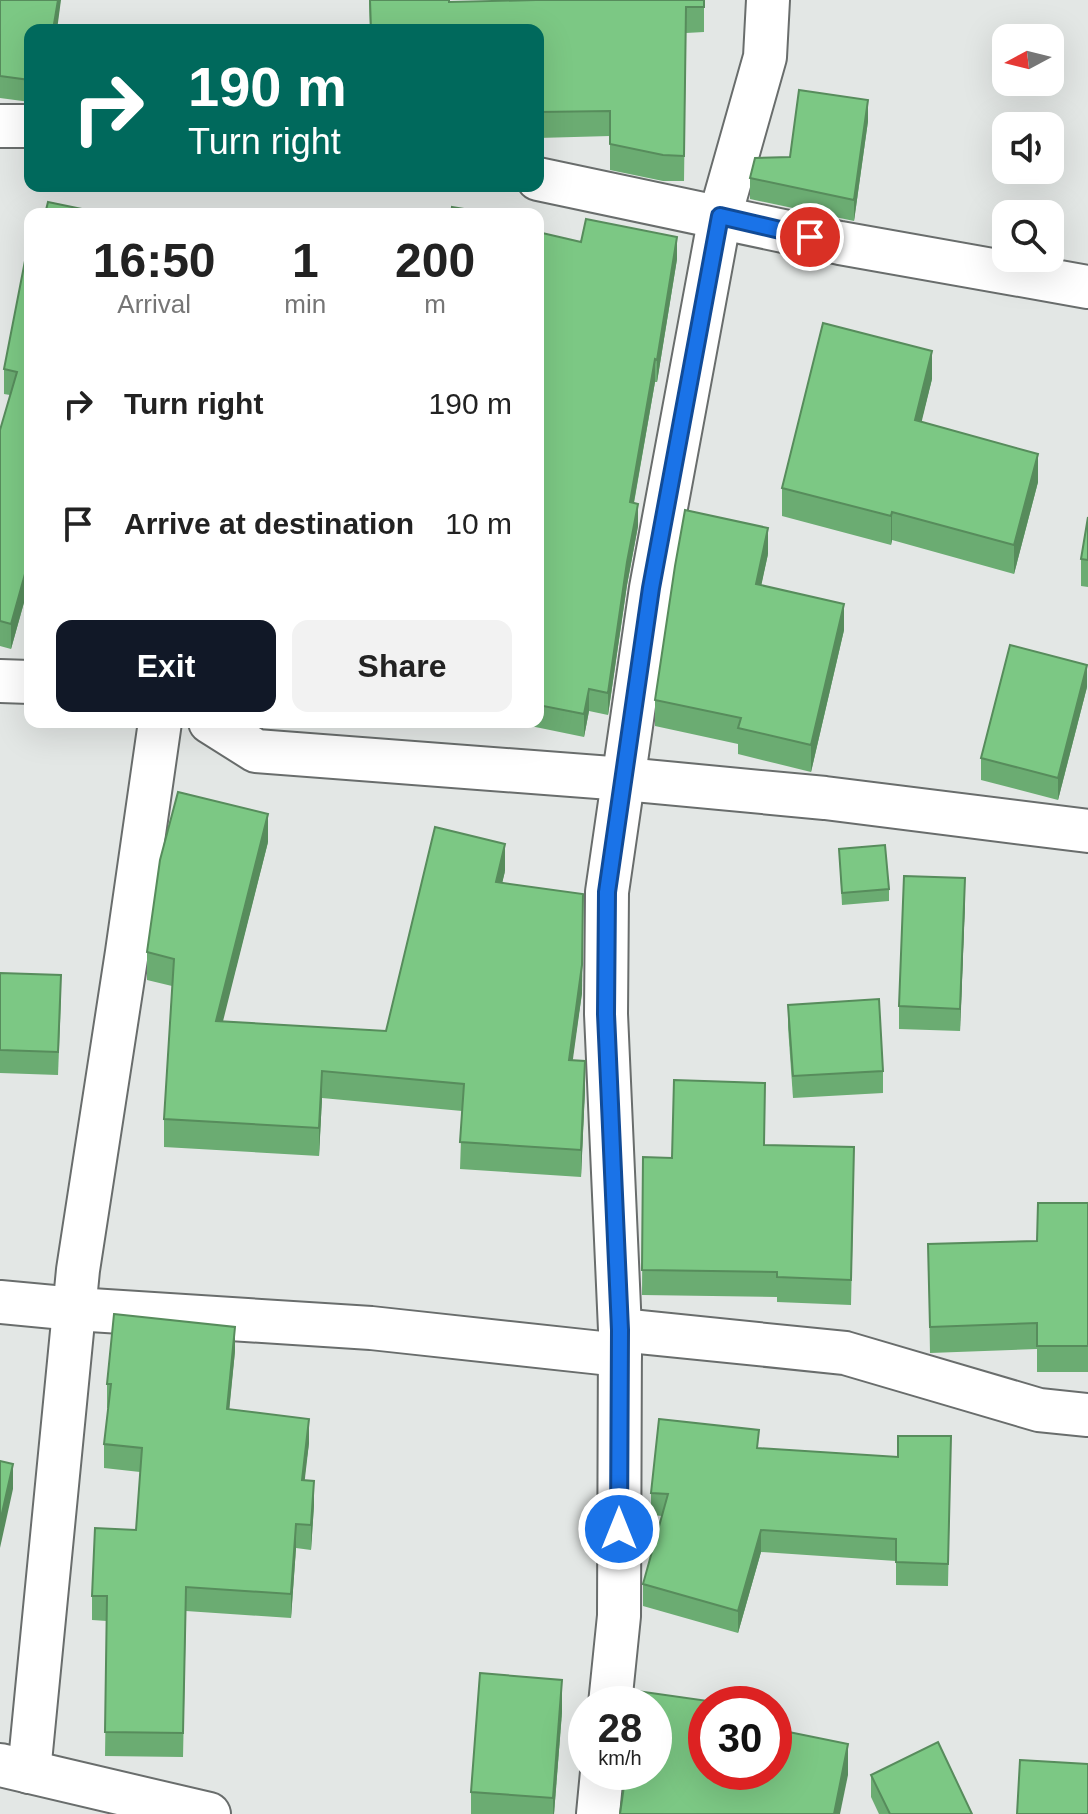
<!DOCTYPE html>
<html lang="en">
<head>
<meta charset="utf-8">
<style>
	:root { --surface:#fff; --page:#f2f2f2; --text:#222; --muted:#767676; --accent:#111827 }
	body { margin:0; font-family:Helvetica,sans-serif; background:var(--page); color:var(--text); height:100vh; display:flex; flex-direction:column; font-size:30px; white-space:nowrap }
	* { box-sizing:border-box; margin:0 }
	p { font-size:26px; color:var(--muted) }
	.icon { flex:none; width:44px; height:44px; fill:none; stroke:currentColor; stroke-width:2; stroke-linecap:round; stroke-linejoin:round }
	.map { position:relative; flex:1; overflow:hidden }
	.drawer { position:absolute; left:24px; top:208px; width:520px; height:520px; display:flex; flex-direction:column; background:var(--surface); border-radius:16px; box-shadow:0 8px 32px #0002 }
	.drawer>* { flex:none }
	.hud { position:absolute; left:24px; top:24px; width:520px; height:168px; border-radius:16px; box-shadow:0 8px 32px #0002; background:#00695c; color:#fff; overflow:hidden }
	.needle { width:52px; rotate:263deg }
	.tools { position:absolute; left:992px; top:24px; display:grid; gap:16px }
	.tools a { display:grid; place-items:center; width:72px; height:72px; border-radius:16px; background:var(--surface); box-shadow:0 8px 32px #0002; font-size:40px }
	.speed { position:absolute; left:568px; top:1686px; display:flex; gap:16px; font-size:40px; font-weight:700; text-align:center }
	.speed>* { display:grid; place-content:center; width:104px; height:104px; border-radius:50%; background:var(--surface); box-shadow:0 8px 32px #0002; line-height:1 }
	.speed small { font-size:20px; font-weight:400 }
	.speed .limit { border:12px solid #d22; background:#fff; color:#111 }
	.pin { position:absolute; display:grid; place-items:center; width:68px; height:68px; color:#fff; margin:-34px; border:4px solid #fff; border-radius:50%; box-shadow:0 2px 8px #0007 }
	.me { position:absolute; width:88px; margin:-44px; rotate:0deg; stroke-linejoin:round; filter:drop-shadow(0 0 6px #0008) }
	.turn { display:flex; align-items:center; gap:28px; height:168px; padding:0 32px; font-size:36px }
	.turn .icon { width:104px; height:104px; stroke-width:2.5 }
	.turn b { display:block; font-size:56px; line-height:68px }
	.eta { display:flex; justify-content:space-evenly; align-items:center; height:136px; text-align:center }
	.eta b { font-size:48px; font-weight:700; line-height:56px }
	.primary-button { display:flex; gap:16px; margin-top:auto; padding:16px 32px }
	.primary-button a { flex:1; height:92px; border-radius:16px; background:var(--accent); color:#fff; font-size:32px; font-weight:700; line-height:92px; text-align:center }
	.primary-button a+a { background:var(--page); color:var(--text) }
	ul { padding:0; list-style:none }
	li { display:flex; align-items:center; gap:24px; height:120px; padding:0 32px }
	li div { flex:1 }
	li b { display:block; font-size:30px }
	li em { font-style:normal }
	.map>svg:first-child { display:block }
</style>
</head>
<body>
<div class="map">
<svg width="1088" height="1814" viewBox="0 0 1088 1814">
	<rect width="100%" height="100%" fill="#e3e7e5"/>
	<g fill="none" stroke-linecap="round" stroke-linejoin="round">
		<defs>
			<g id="minor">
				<path d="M 0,126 L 30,126"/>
				<path d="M 538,179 L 840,243 L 1088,287"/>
				<path d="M 0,681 L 30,682"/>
				<path d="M 210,722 L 256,751 L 624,779 L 825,798 L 1088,831"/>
				<path d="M 0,1302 L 75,1309 L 371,1328 L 620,1355"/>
				<path d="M 620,1330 L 845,1353 L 1039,1410 L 1088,1415"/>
				<path d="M 610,1704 L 619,1616 L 620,1330 L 606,1014 L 607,892 L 651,588 L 720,216 L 765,57 L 768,0"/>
				<path d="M 0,1765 L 209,1814"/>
				<path d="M 29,1772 L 78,1270 L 127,952 L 160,722"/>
				<path d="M 598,1814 L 602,1772"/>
			</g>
		</defs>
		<use href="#minor" stroke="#696d6c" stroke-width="46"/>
		<use href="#minor" stroke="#fff" stroke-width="42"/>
	</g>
	<g fill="#6bac72">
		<path d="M 0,0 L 84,0 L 61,0 L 30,30 L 30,102 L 0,98 Z"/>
		<path d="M 369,0 L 449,0 L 449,2 L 704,7 L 704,32 L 686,33 L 684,181 L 663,181 L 610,170 L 610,136 L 538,138 L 538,30 L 370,30 Z"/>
		<path d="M 868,121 L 854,221 L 750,199 L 750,178 L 790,157 Z"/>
		<path d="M 538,232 L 581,242 L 677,259 L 657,382 L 655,382 L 634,503 L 638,526 L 627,585 L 608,715 L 589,711 L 584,737 L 511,722 L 538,722 Z"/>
		<path d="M 30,235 L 30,581 L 11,649 L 0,646 L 0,430 L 10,395 L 4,394 L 4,369 Z"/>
		<path d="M 932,379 L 921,422 L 1038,482 L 1014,574 L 892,540 L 891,545 L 782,516 L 782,488 Z"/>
		<path d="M 1088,517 L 1088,587 L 1081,586 L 1081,559 Z"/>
		<path d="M 768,554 L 761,585 L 844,630 L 811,772 L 738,754 L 738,744 L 655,726 L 655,700 Z"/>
		<path d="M 1087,687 L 1058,800 L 981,780 L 981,758 Z"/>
		<path d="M 268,842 L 222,1022 L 386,1031 L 505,871 L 502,883 L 582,993 L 572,1060 L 585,1089 L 581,1177 L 460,1169 L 462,1111 L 322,1098 L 319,1156 L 164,1147 L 164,1119 L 172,986 L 147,980 L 147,952 Z"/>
		<path d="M 839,849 L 889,889 L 889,901 L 842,905 Z"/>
		<path d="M 965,901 L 960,1031 L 899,1029 L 899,1006 Z"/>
		<path d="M 0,973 L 61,998 L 58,1075 L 0,1073 Z"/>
		<path d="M 788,1005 L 883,1071 L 883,1093 L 793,1098 L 788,1027 Z"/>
		<path d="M 764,1145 L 854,1173 L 851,1305 L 777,1302 L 777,1297 L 642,1295 L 643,1157 L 672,1158 Z"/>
		<path d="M 1088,1203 L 1088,1372 L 1037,1372 L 1037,1349 L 930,1353 L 928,1244 L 1037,1241 Z"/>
		<path d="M 235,1351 L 229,1409 L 309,1443 L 304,1480 L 314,1505 L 311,1550 L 296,1548 L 291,1618 L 186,1611 L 183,1757 L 105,1756 L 107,1621 L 92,1620 L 92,1596 L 136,1530 L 140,1472 L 104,1468 L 104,1444 L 108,1408 L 107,1408 L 107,1384 Z"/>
		<path d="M 951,1436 L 948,1586 L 896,1585 L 896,1561 L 761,1552 L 738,1633 L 643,1606 L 643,1584 L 662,1516 L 651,1515 L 651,1493 L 759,1448 L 898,1457 Z"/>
		<path d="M 562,1712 L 554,1814 L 471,1814 L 471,1792 Z"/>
		<path d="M 871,1775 L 972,1814 L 879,1814 L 871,1797 Z"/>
	</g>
	<g fill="#578c5c">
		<path d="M 58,0 L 61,0 L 57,30 L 53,30 Z"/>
		<path d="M 868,100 L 868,121 L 854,221 L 854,200 Z"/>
		<path d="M 677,237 L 677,259 L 657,382 L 657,360 Z"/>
		<path d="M 932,351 L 932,379 L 915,449 L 915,420 Z"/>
		<path d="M 655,359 L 655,382 L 630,524 L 630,502 Z"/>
		<path d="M 1038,454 L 1038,482 L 1014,574 L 1014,545 Z"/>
		<path d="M 638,504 L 638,526 L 627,585 L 608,715 L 608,693 L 627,562 Z"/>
		<path d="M 892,512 L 892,540 L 891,545 L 891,516 Z"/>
		<path d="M 768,528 L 768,554 L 756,610 L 756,584 Z"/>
		<path d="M 30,556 L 30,581 L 11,649 L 11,624 Z"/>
		<path d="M 844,604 L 844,630 L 811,772 L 811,745 Z"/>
		<path d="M 1087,665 L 1087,687 L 1058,800 L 1058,778 Z"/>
		<path d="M 589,689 L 589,711 L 584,737 L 584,714 Z"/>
		<path d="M 268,814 L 268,842 L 216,1049 L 216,1021 Z"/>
		<path d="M 505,844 L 505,871 L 496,910 L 496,882 Z"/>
		<path d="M 965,878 L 965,901 L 960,1031 L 960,1009 Z"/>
		<path d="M 583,922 L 582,993 L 569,1088 L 569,1060 Z"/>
		<path d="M 585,1061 L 585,1089 L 581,1177 L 581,1150 Z"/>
		<path d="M 322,1071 L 322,1098 L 319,1156 L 319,1128 Z"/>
		<path d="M 235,1327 L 235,1351 L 227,1433 L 227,1409 Z"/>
		<path d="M 309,1419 L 309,1443 L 302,1504 L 302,1480 Z"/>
		<path d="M 13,1464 L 13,1489 L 0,1548 L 0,1522 Z"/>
		<path d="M 314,1481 L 314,1505 L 311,1550 L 311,1525 Z"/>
		<path d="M 296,1524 L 296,1548 L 291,1618 L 291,1594 Z"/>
		<path d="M 761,1530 L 761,1552 L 738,1633 L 738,1611 Z"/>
		<path d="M 562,1680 L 562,1712 L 554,1814 L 553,1814 L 553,1798 Z"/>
		<path d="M 848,1744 L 848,1775 L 840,1814 L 834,1814 Z"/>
	</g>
	<g fill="#7cc884" stroke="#578c5c" stroke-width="2">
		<path d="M 0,0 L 58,0 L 53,30 L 30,30 L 30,80 L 0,76 Z"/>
		<path d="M 370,0 L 449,0 L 449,2 L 536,0 L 704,0 L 704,7 L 686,7 L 684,156 L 663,155 L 610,144 L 610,111 L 538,112 L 538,30 L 371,30 Z"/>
		<path d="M 799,90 L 868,100 L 854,200 L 750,178 L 755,158 L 790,157 Z"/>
		<path d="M 48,202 L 106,214 L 45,214 Z"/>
		<path d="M 452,207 L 494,214 L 451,214 Z"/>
		<path d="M 586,219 L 677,237 L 657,360 L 655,359 L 630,502 L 638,504 L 627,562 L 608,693 L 589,689 L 584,714 L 538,705 L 538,232 L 581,242 Z"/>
		<path d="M 30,235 L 30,556 L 11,624 L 0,621 L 0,430 L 17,372 L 4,369 Z"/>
		<path d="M 823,323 L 932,351 L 915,420 L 1038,454 L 1014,545 L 892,512 L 891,516 L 782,488 Z"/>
		<path d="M 685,510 L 768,528 L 756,584 L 844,604 L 811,745 L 738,728 L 741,718 L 655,700 L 675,566 Z"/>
		<path d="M 1088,517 L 1088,560 L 1081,559 Z"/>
		<path d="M 1010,645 L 1087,665 L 1058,778 L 981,758 Z"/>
		<path d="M 178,792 L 268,814 L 216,1021 L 386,1031 L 435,827 L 505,844 L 496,882 L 583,894 L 582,965 L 569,1060 L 585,1061 L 581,1150 L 460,1142 L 464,1084 L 322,1071 L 319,1128 L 164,1119 L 174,959 L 147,952 L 160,860 Z"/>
		<path d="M 885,845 L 889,889 L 842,893 L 839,849 Z"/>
		<path d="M 904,876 L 965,878 L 960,1009 L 899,1006 Z"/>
		<path d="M 0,973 L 61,975 L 58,1052 L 0,1050 Z"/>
		<path d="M 879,999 L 883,1071 L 793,1076 L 788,1005 Z"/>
		<path d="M 674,1080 L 765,1083 L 764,1145 L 854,1147 L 851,1280 L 777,1277 L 777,1272 L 642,1270 L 643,1157 L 672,1158 Z"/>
		<path d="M 1038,1203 L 1088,1203 L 1088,1346 L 1037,1346 L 1037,1323 L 930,1327 L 928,1244 L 1037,1241 Z"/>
		<path d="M 114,1314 L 235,1327 L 227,1409 L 309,1419 L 302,1480 L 314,1481 L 311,1525 L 296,1524 L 291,1594 L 186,1587 L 183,1733 L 105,1732 L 107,1596 L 92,1596 L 95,1528 L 136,1530 L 142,1448 L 104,1444 L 111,1384 L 107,1384 Z"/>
		<path d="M 659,1419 L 759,1430 L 757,1448 L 898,1457 L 898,1436 L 951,1436 L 948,1564 L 896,1562 L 896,1539 L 761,1530 L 738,1611 L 643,1584 L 668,1494 L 651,1493 Z"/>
		<path d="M 0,1461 L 13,1464 L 0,1522 Z"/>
		<path d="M 480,1673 L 562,1680 L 553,1798 L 471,1792 Z"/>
		<path d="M 637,1691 L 708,1701 L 707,1704 L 706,1704 L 706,1772 L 774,1772 L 774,1729 L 848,1744 L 834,1814 L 620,1814 L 626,1772 L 654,1772 L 654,1704 L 635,1704 Z"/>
		<path d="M 938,1742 L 972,1814 L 890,1814 L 871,1775 Z"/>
		<path d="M 1020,1760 L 1088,1764 L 1088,1814 L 1017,1814 Z"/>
	</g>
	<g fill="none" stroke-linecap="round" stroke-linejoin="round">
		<defs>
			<path id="route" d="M 619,1529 L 620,1330 L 606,1014 L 607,892 L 651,588 L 720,216 L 810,237"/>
		</defs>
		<use href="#route" stroke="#114b97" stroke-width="20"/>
		<use href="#route" stroke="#1a73e8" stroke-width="14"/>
	</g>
</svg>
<div class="tools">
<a><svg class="needle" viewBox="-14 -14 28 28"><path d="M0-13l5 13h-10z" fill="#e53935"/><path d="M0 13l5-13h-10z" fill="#767676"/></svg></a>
<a><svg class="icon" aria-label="sound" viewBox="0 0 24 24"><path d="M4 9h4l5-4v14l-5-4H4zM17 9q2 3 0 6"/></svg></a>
<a><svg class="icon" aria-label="search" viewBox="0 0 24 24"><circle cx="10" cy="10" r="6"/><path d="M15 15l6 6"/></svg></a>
</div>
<div class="speed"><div>28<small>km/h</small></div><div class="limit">30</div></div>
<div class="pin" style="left:810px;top:237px;background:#d93025"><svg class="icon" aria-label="arrive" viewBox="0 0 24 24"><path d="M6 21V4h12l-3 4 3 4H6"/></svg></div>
<svg class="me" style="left:619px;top:1529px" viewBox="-20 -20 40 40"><circle r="17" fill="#1a73e8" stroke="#fff" stroke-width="3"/><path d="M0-11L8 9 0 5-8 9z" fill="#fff"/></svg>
<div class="hud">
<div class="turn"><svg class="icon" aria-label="right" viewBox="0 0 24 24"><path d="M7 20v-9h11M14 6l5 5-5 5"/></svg><div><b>190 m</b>Turn right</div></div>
</div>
<section class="drawer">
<div class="eta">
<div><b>16:50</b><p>Arrival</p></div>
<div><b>1</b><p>min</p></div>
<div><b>200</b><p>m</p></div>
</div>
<ul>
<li><svg class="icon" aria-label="right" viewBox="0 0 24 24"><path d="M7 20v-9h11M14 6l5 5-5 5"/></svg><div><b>Turn right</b></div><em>190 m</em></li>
<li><svg class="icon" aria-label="arrive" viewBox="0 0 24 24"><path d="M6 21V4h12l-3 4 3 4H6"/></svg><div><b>Arrive at destination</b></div><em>10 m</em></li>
</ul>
<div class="primary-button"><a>Exit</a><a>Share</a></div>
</section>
</div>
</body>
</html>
